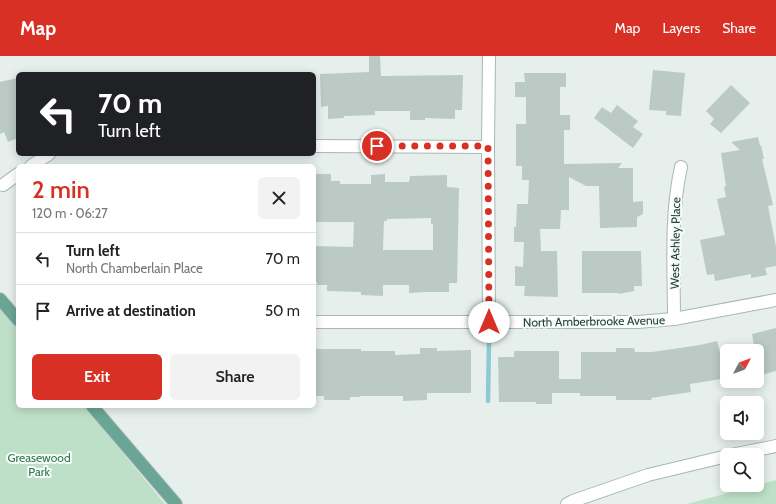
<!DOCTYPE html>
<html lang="en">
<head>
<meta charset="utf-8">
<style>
	:root { --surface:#fff; --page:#f2f2f2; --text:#222; --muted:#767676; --line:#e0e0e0; --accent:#d93025 }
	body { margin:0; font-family:Cabin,sans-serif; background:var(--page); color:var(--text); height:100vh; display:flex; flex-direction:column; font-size:15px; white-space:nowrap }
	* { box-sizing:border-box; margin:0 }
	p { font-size:13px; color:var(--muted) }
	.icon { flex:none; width:22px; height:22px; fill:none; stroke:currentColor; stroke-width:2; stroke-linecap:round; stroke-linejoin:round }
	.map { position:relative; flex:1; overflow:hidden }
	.side { position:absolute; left:16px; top:108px; width:300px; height:244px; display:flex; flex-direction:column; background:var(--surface); border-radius:6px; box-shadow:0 2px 10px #0003 }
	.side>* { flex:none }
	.guide { position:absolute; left:16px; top:16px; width:300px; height:84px; border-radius:6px; box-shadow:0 2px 10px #0003; background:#202124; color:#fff; overflow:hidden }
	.needle { width:26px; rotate:49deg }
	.controls { position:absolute; left:720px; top:288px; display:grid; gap:8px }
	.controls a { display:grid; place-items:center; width:44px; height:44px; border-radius:6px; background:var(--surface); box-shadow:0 2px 10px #0003; font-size:20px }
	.pin { position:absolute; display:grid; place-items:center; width:34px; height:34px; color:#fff; margin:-17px; border:2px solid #fff; border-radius:50%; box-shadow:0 1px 4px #0007 }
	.me { position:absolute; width:44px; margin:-22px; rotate:0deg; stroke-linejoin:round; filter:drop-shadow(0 0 3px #0008) }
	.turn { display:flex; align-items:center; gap:14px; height:84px; padding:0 16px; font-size:18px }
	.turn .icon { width:52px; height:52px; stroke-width:2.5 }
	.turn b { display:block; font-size:28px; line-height:34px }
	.round { display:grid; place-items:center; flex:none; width:42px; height:42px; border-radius:6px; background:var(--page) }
	.overview { display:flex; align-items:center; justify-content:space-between; height:68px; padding:0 16px }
	h1 { font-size:24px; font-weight:600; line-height:30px; color:var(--accent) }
	.action { display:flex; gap:8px; margin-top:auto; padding:8px 16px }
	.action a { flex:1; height:46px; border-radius:6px; background:var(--accent); color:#fff; font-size:16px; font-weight:600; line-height:46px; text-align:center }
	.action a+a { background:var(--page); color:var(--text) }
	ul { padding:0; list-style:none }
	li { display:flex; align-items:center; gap:12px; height:52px; padding:0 16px; border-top:1px solid var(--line) }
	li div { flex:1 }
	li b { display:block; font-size:15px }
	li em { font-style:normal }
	header { display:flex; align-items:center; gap:24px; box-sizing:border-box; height:56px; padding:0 20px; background:var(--accent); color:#fff }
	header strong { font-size:19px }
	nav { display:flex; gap:22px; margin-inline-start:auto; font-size:14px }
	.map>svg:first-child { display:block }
</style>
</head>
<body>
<header>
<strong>Map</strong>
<nav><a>Map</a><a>Layers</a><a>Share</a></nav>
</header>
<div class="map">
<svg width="776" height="448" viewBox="0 0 776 448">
	<rect width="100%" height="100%" fill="#e6efeb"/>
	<g fill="#bfe0c8">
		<path d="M 0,248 L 18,270 L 18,350 L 84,350 L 165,448 L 0,448 Z"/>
		<path d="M 776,424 L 776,448 L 687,448 Z"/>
	</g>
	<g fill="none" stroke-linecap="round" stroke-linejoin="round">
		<path stroke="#8ec9d4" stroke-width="4.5" d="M 488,345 L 489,285"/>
	</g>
	<g fill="#bbcac4" fill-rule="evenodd">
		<path d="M 369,0 L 380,0 L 381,20 L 463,19 L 462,54 L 455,54 L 455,63 L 425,62 L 425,64 L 410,64 L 410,55 L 375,55 L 375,59 L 344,60 L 344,62 L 328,63 L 328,50 L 321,51 L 320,18 L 369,16 Z"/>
		<path d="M 653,14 L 685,17 L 681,60 L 666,59 L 666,55 L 649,54 Z"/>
		<path d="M 524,17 L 566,17 L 566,31 L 560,31 L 560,59 L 570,59 L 570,74 L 564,74 L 564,108 L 622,107 L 618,112 L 633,112 L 633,146 L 643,145 L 643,158 L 637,161 L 637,171 L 600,172 L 599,130 L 586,130 L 569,121 L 569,154 L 561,154 L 560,173 L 540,173 L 541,195 L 557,195 L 558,241 L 524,240 L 525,230 L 515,230 L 515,210 L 523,211 L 524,186 L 514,186 L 514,171 L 516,171 L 517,148 L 528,148 L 529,124 L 522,124 L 522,110 L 516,110 L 516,68 L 526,68 L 526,41 L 515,41 L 515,26 L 525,26 Z"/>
		<path d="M 18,22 L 18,82 L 8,86 L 4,76 L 0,78 L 0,26 Z"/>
		<path d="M 731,29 L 750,47 L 721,77 L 710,68 L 714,63 L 706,55 Z"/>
		<path d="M 617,49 L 638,65 L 633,71 L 643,78 L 633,92 L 594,62 L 602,51 L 611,57 Z"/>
		<path d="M 758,81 L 760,90 L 761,89 L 764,103 L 762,103 L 773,149 L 768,150 L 776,191 L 776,210 L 765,212 L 767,219 L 751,222 L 751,218 L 715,225 L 714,218 L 707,219 L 700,184 L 725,179 L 717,143 L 726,141 L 724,131 L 726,130 L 721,97 L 740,94 L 731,86 Z"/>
		<path d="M 314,118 L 331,118 L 331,125 L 340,125 L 340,128 L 371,128 L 371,119 L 385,118 L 385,126 L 409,126 L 410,120 L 447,119 L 447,131 L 459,132 L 457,227 L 449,227 L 449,236 L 426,236 L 409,237 L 409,229 L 383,229 L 383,240 L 361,239 L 361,236 L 327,235 L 327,229 L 317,229 L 317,226 L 314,226 L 314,190 L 353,191 L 354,166 L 314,166 ZM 431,162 L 431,168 L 433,168 L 433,194 L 383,194 L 384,165 L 387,165 L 387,163 Z"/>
		<path d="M 582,195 L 641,195 L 642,230 L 634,230 L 634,235 L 619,238 L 619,237 L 582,237 Z"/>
		<path d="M 776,272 L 776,315 L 757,320 L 757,295 L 755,295 L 752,278 Z"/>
		<path d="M 717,285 L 720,296 L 727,295 L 727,322 L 690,328 L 691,336 L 651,342 L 652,344 L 616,344 L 616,340 L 580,340 L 580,337 L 552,337 L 552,348 L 536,348 L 536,346 L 499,346 L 498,301 L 514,301 L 514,295 L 559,295 L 559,323 L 581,323 L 581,296 L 616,296 L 616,292 L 634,292 L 635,296 L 652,296 L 700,289 Z"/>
		<path d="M 420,292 L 437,292 L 437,295 L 471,294 L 471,337 L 427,337 L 427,344 L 403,345 L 403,340 L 360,340 L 360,341 L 350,341 L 350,344 L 324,344 L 324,340 L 314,340 L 314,293 L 361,293 L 361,295 L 395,295 L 395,299 L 420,298 Z"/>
	</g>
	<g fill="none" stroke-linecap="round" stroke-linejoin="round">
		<defs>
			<g id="minor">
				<path d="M 314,90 L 488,91"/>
				<path d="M 31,110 L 49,98"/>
				<path d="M 3,129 L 18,118"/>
				<path d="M 674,263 C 674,213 670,160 681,111"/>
				<path d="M 314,266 L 638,266 L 674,263 L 776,244"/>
				<path d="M 489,266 L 488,91 L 489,0"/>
				<path d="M 731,399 L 776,390"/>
				<path d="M 567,448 L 573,445 L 648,419 L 727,400"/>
			</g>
			<g id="major">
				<path d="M 0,243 L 18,264"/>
				<path d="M 92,350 L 176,448"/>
			</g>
		</defs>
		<use href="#minor" stroke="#a8b8b2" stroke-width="14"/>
		<use href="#major" stroke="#c2cac8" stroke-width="14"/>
		<use href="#minor" stroke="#fff" stroke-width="12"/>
		<use href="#major" stroke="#6aa596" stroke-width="12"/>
	</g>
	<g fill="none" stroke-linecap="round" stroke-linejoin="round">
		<path stroke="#d93025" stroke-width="7" stroke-dasharray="0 12.6" d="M 377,90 L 488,90 L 489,266"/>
	</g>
	<g text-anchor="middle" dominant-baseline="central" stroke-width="4" stroke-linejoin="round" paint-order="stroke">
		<g font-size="12" fill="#24423a" stroke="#f7fbf9">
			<text transform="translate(675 187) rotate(-89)">West Ashley Place</text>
			<text transform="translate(594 265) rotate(-1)">North Amberbrooke Avenue</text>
		</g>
		<g font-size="12" fill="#2d7a4b" stroke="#f7fbf9">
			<text x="39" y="401">Greasewood<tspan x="39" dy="14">Park</tspan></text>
		</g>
	</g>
</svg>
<div class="controls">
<a><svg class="needle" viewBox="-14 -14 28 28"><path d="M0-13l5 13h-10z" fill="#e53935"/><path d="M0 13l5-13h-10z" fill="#767676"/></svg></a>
<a><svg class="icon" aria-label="sound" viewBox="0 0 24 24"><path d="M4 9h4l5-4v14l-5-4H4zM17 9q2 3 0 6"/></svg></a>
<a><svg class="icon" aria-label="search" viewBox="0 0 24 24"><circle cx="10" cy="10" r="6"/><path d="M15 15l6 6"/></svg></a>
</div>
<div class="pin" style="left:377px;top:90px;background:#d93025"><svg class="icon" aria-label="arrive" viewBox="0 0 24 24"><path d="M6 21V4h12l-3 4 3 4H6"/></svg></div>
<svg class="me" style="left:489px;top:266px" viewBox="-20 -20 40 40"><circle r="19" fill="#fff"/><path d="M0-13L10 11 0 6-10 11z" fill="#d93025"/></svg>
<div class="guide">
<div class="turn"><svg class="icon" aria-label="left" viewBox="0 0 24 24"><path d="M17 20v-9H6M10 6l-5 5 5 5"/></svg><div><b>70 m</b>Turn left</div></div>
</div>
<section class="side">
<div class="overview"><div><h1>2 min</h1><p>120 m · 06:27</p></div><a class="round"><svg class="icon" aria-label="close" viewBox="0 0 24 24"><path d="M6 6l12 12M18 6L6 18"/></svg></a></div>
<ul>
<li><svg class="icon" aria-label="left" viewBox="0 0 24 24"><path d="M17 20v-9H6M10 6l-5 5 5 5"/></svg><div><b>Turn left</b><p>North Chamberlain Place</p></div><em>70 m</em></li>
<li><svg class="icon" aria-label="arrive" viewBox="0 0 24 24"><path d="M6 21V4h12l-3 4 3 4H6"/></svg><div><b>Arrive at destination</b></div><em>50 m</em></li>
</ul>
<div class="action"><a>Exit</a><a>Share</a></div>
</section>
</div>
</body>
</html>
